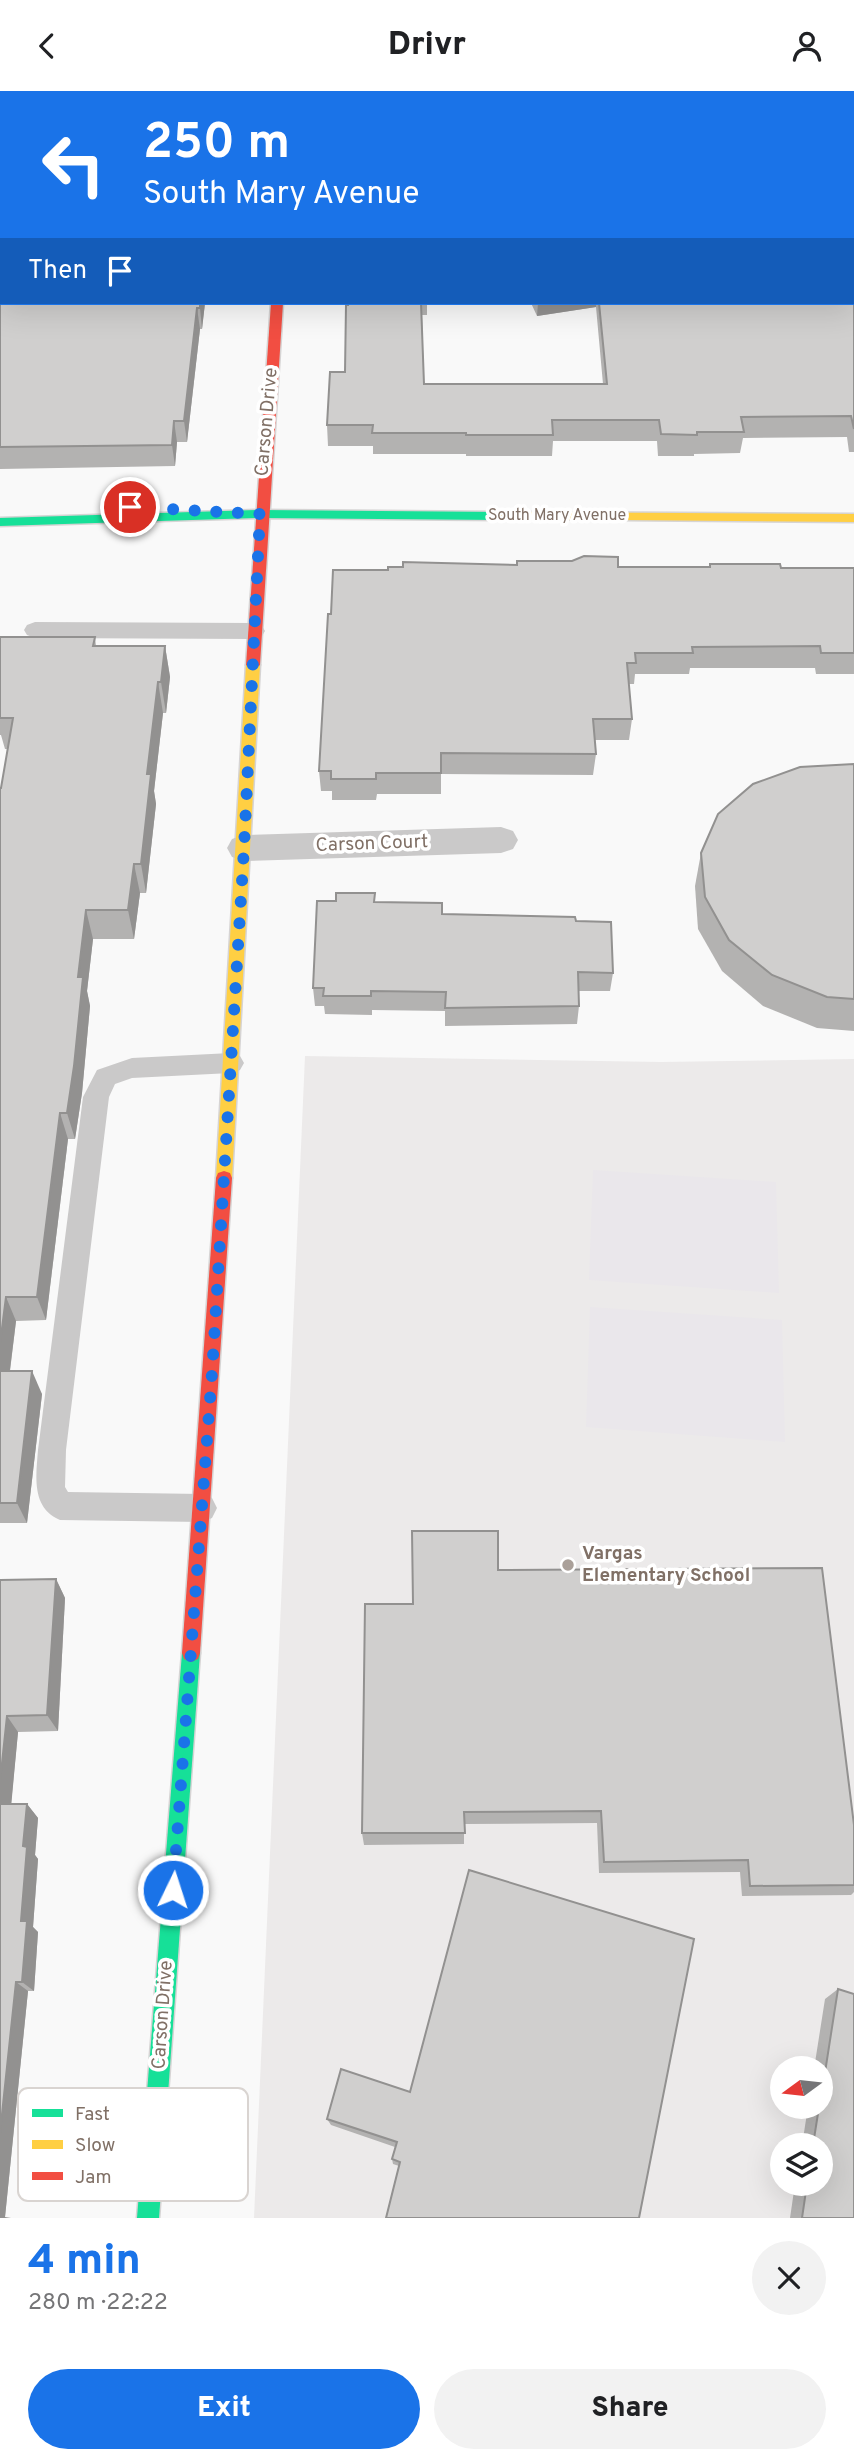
<!DOCTYPE html>
<html lang="en">
<head>
<meta charset="utf-8">
<style>
	:root { --surface:#fff; --page:#f2f2f2; --text:#202124; --muted:#757577; --accent:#1a73e8 }
	body { margin:0; font-family:Overpass,sans-serif; background:var(--page); color:var(--text); height:100vh; display:flex; flex-direction:column; font-size:26px; white-space:nowrap }
	* { box-sizing:border-box; margin:0 }
	p { font-size:23px; color:var(--muted) }
	.icon { flex:none; width:38px; height:38px; fill:none; stroke:currentColor; stroke-width:2; stroke-linecap:round; stroke-linejoin:round }
	.map { position:relative; height:2127px; overflow:hidden }
	.panel { display:flex; flex-direction:column; background:var(--surface); flex:1 }
	.panel>* { flex:none }
	.banner { position:absolute; left:0px; top:0px; width:854px; height:214px; box-shadow:0 7px 28px #0002; background:#1a73e8; color:#fff; overflow:hidden }
	.needle { width:46px; rotate:255deg }
	.tools { position:absolute; left:770px; top:1965px; display:grid; gap:14px }
	.tools a { display:grid; place-items:center; width:63px; height:63px; border-radius:50%; background:var(--surface); box-shadow:0 7px 28px #0002; font-size:35px }
	.pin { position:absolute; display:grid; place-items:center; width:60px; height:60px; color:#fff; margin:-30px; border:4px solid #fff; border-radius:50%; box-shadow:0 2px 7px #0007 }
	.me { position:absolute; width:77px; margin:-38px; rotate:4deg; stroke-linejoin:round; filter:drop-shadow(0 0 5px #0008) }
	.turn { display:flex; align-items:center; gap:24px; height:147px; padding:0 28px; font-size:32px }
	.turn .icon { width:91px; height:91px; stroke-width:2.5 }
	.turn b { display:block; font-size:49px; line-height:60px }
	.then { display:flex; align-items:center; height:66px; padding:0 28px; background:#0003; gap:14px; font-size:26px }
	.round { display:grid; place-items:center; flex:none; width:74px; height:74px; border-radius:37px; background:var(--page) }
	.summary { display:flex; align-items:center; justify-content:space-between; height:119px; padding:0 28px }
	h1 { font-size:42px; font-weight:800; line-height:52px; color:var(--accent) }
	.button { display:flex; gap:14px; margin-top:auto; padding:14px 28px }
	.button a { flex:1; height:80px; border-radius:42px; background:var(--accent); color:#fff; font-size:28px; font-weight:800; line-height:80px; text-align:center }
	.button a+a { background:var(--page); color:var(--text) }
	header { display:flex; justify-content:space-between; align-items:center; height:91px; padding:0 28px; background:var(--surface); font-size:32px; font-weight:800 }
	.map>svg:first-child { display:block }
</style>
</head>
<body>
<header><svg class="icon" aria-label="back" viewBox="0 0 24 24"><path d="M15 5l-7 7 7 7"/></svg>Drivr<svg class="icon" aria-label="person" viewBox="0 0 24 24"><circle cx="12" cy="8" r="4"/><path d="M4 21q1-7 8-7t8 7"/></svg></header>
<div class="map">
<svg width="854" height="2127" viewBox="0 0 854 2127">
	<rect width="100%" height="100%" fill="#f9f9f9"/>
	<path fill="#eceaea" fill-rule="evenodd" d="M 305,965 L 661,971 L 854,968 L 854,2127 L 254,2127 ZM 782,1978 L 821,1978 L 821,2016 L 782,2016 ZM 782,2054 L 821,2054 L 821,2093 L 782,2093 Z"/>
	<g fill="#eae7eb">
		<path d="M 593,1079 L 776,1091 L 779,1202 L 589,1189 Z"/>
		<path d="M 590,1216 L 782,1229 L 785,1351 L 586,1336 Z"/>
	</g>
	<g fill="none" stroke-linecap="round" stroke-linejoin="round">
		<defs>
			<g id="fast">
				<path d="M 260,419 L 501,421 L 507,425 L 501,429 L 260,427 L 0,435 L 0,427 Z"/>
				<path d="M 191,1553 L 198,1556 L 200,1562 L 159,2127 L 137,2127 L 182,1562 L 184,1556 Z"/>
			</g>
			<g id="slow">
				<path d="M 501,421 L 854,423 L 854,431 L 497,428 L 497,422 Z"/>
				<path d="M 253,569 L 260,574 L 232,1087 L 230,1092 L 224,1094 L 218,1092 L 216,1087 L 246,574 Z"/>
			</g>
			<g id="jam">
				<path d="M 271,212 L 283,212 L 260,574 L 253,579 L 246,574 Z"/>
				<path d="M 224,1080 L 230,1082 L 232,1087 L 200,1562 L 198,1568 L 191,1571 L 184,1568 L 182,1562 L 216,1087 L 218,1082 Z"/>
			</g>
		</defs>
		<use href="#fast" stroke="#d6d4d4" stroke-width="3"/>
		<use href="#slow" stroke="#d6d4d4" stroke-width="3"/>
		<use href="#jam" stroke="#d6d4d4" stroke-width="3"/>
		<g fill="#cac9c9" fill-rule="evenodd">
			<path d="M 35,531 L 254,532 L 262,535 L 265,540 L 262,545 L 254,548 L 35,547 L 27,544 L 24,539 L 27,534 Z"/>
			<path d="M 231,962 L 240,965 L 244,972 L 240,979 L 231,982 L 132,987 L 115,993 L 109,1006 L 66,1359 L 65,1396 L 68,1401 L 202,1403 L 212,1407 L 217,1417 L 212,1427 L 202,1431 L 60,1429 C 31,1417 36,1385 38,1359 L 83,1006 L 97,979 L 132,967 Z"/>
		</g>
		<g fill="#cac9c9" fill-rule="evenodd">
			<rect x="282" y="0" width="24" height="2"/>
			<rect x="633" y="0" width="24" height="2"/>
			<rect x="852" y="156" width="2" height="16"/>
			<path d="M 501,736 L 513,740 L 518,749 L 513,758 L 501,762 L 244,770 L 232,766 L 227,757 L 232,748 L 244,744 Z"/>
		</g>
		<use href="#fast" fill="#16e098" fill-rule="evenodd"/>
		<use href="#slow" fill="#ffcf43" fill-rule="evenodd"/>
		<use href="#jam" fill="#f24e42" fill-rule="evenodd"/>
	</g>
	<g fill="#b3b2b1">
		<path d="M 708,0 L 854,0 L 854,130 L 852,130 L 852,2 L 708,2 Z"/>
		<path d="M 0,27 L 2,212 L 205,212 L 202,238 L 200,238 L 187,351 L 177,351 L 175,375 L 0,378 Z"/>
		<path d="M 854,193 L 854,361 L 849,361 L 847,346 L 743,347 L 740,362 L 694,363 L 694,365 L 658,365 L 657,350 L 553,350 L 552,365 L 466,365 L 466,363 L 373,363 L 373,355 L 328,355 L 327,334 L 345,281 L 348,212 L 427,212 L 427,224 L 422,224 L 424,293 L 603,293 L 596,216 L 537,225 L 531,212 L 852,212 Z"/>
		<path d="M 710,473 L 781,477 L 854,477 L 854,583 L 816,583 L 815,577 L 690,577 L 689,583 L 635,583 L 634,593 L 629,593 L 632,628 L 629,649 L 595,649 L 596,663 L 593,684 L 441,683 L 441,703 L 377,703 L 376,709 L 332,709 L 332,700 L 321,700 L 319,680 L 331,523 L 388,479 L 618,476 L 709,476 Z"/>
		<path d="M 0,546 L 95,546 L 96,555 L 165,555 L 170,586 L 166,622 L 163,622 L 154,700 L 156,713 L 146,802 L 140,802 L 134,848 L 93,848 L 87,900 L 90,915 L 82,1002 L 75,1048 L 68,1048 L 46,1229 L 16,1230 L 10,1280 L 42,1303 L 27,1432 L 0,1432 L 0,697 L 1,697 L 8,658 L 5,658 L 1,644 L 0,644 Z"/>
		<path d="M 854,673 L 854,940 L 817,937 L 763,915 L 722,880 L 698,838 L 695,795 L 701,762 Z"/>
		<path d="M 375,811 L 442,823 L 576,830 L 613,882 L 610,900 L 578,900 L 579,915 L 577,933 L 445,935 L 445,920 L 372,919 L 372,924 L 325,923 L 324,915 L 315,915 L 313,897 Z"/>
		<path d="M 498,1479 L 854,1734 L 854,1801 L 851,1804 L 742,1805 L 740,1781 L 599,1782 L 597,1732 L 464,1733 L 464,1753 L 364,1754 L 362,1742 L 413,1513 Z"/>
		<path d="M 56,1488 L 65,1507 L 58,1640 L 18,1641 L 11,1713 L 27,1713 L 38,1727 L 35,1764 L 38,1768 L 33,1836 L 38,1841 L 34,1900 L 28,1900 L 5,2126 L 0,2127 L 0,1489 Z"/>
		<path d="M 838,1898 L 854,2127 L 790,2127 L 795,2093 L 821,2093 L 821,2054 L 802,2054 L 808,2016 L 821,2016 L 821,1978 L 814,1978 L 825,1908 Z"/>
		<path d="M 410,2001 L 399,2075 L 393,2073 L 392,2068 L 395,2056 L 331,2034 L 327,2028 Z"/>
	</g>
	<g fill="#929190">
		<path d="M 200,212 L 205,212 L 202,238 L 200,217 Z"/>
		<path d="M 538,212 L 596,212 L 596,216 L 537,225 Z"/>
		<path d="M 197,217 L 200,238 L 187,351 L 184,330 Z"/>
		<path d="M 174,330 L 177,351 L 175,375 L 172,354 Z"/>
		<path d="M 165,555 L 170,586 L 166,622 L 161,591 Z"/>
		<path d="M 158,591 L 163,622 L 154,700 L 156,713 L 146,802 L 141,773 L 147,683 Z"/>
		<path d="M 134,773 L 140,802 L 134,848 L 128,819 Z"/>
		<path d="M 86,819 L 93,848 L 87,900 L 90,915 L 82,1002 L 75,1048 L 67,1022 L 78,886 Z"/>
		<path d="M 60,1022 L 68,1048 L 46,1229 L 37,1206 Z"/>
		<path d="M 6,1206 L 16,1230 L 7,1302 L 0,1287 L 0,1253 Z"/>
		<path d="M 32,1280 L 42,1303 L 27,1432 L 17,1412 Z"/>
		<path d="M 56,1488 L 65,1507 L 58,1640 L 47,1624 Z"/>
		<path d="M 7,1625 L 18,1641 L 10,1727 L 0,1716 L 0,1691 Z"/>
		<path d="M 27,1713 L 38,1727 L 35,1764 L 38,1768 L 33,1836 L 38,1841 L 34,1900 L 22,1891 L 21,1830 L 23,1755 Z"/>
		<path d="M 16,1891 L 28,1900 L 5,2126 L 11,2127 L 0,2127 L 0,2042 Z"/>
	</g>
	<g fill="#d0cfce" stroke="#929190" stroke-width="2">
		<rect x="8" y="0" width="215" height="2"/>
		<rect x="363" y="0" width="216" height="2"/>
		<path d="M 711,0 L 854,0 L 854,109 L 852,109 L 852,2 L 711,2 Z"/>
		<path d="M 0,27 L 2,27 L 2,212 L 200,212 L 200,217 L 197,217 L 184,330 L 174,330 L 172,354 L 0,356 Z"/>
		<path d="M 852,193 L 854,193 L 854,338 L 851,325 L 741,326 L 744,341 L 697,341 L 697,344 L 661,343 L 659,329 L 552,329 L 553,344 L 466,344 L 466,342 L 372,342 L 373,334 L 327,334 L 330,281 L 345,281 L 346,214 L 348,214 L 348,212 L 421,212 L 424,293 L 607,293 L 599,212 L 852,212 Z"/>
		<path d="M 584,465 L 618,466 L 618,476 L 710,476 L 710,473 L 780,473 L 781,477 L 854,477 L 854,562 L 821,562 L 820,555 L 692,556 L 693,562 L 635,562 L 636,572 L 627,572 L 632,628 L 593,628 L 596,663 L 441,662 L 441,682 L 376,682 L 376,688 L 331,688 L 331,680 L 319,680 L 328,523 L 331,523 L 333,479 L 388,479 L 388,476 L 403,476 L 403,471 L 517,474 L 517,470 L 572,470 Z"/>
		<path d="M 0,546 L 95,546 L 93,555 L 165,555 L 161,591 L 158,591 L 147,683 L 151,683 L 141,773 L 134,773 L 128,819 L 86,819 L 78,886 L 83,886 L 74,975 L 67,1022 L 60,1022 L 37,1206 L 6,1206 L 0,1253 L 0,697 L 1,697 L 13,627 L 0,627 Z"/>
		<path d="M 854,673 L 854,908 L 827,906 L 772,884 L 729,849 L 705,806 L 701,762 L 718,723 L 753,693 L 800,676 Z"/>
		<path d="M 336,802 L 375,802 L 374,811 L 442,812 L 442,823 L 575,826 L 576,830 L 611,831 L 613,882 L 578,881 L 579,915 L 445,917 L 446,901 L 371,900 L 371,905 L 323,905 L 324,897 L 313,897 L 317,810 L 336,810 Z"/>
		<path d="M 0,1280 L 32,1280 L 17,1412 L 0,1412 Z"/>
		<path d="M 412,1440 L 498,1440 L 498,1479 L 822,1477 L 854,1734 L 854,1794 L 750,1795 L 748,1769 L 604,1771 L 601,1720 L 464,1721 L 465,1742 L 362,1742 L 365,1513 L 413,1513 Z"/>
		<path d="M 56,1488 L 47,1624 L 7,1625 L 0,1691 L 0,1489 Z"/>
		<path d="M 0,1713 L 27,1713 L 23,1755 L 27,1756 L 21,1830 L 27,1830 L 22,1891 L 16,1891 L 0,2042 Z"/>
		<path d="M 469,1779 L 694,1848 L 639,2127 L 386,2127 L 400,2071 L 392,2068 L 397,2051 L 327,2028 L 341,1978 L 410,2001 Z"/>
		<path d="M 838,1898 L 854,1903 L 854,2127 L 802,2127 L 807,2093 L 821,2093 L 821,2054 L 813,2054 L 819,2016 L 821,2016 L 821,2007 Z"/>
	</g>
	<g fill="none" stroke-linecap="round" stroke-linejoin="round">
		<path stroke="#1a73e8" stroke-width="12" stroke-dasharray="0 21.6" d="M 130,416 L 260,423 L 244,757 L 212,1282 L 173,1799"/>
	</g>
	<circle fill="#aaa099" stroke="#fff" stroke-width="2.5" cx="568" cy="1474" r="7"/>
	<g text-anchor="middle" dominant-baseline="central" stroke-width="7" stroke-linejoin="round" paint-order="stroke">
		<g font-size="16" fill="#807066" stroke="#fff">
			<text x="557" y="425">South Mary Avenue</text>
		</g>
		<g font-size="19" fill="#807066" stroke="#fff">
			<text transform="translate(267 331) rotate(-85)">Carson Drive</text>
			<text transform="translate(372 753) rotate(-2)">Carson Court</text>
			<text transform="translate(163 1924) rotate(-86)">Carson Drive</text>
		</g>
		<g font-size="19" font-weight="bold" fill="#807066" stroke="#fff" text-anchor="start">
			<text x="582" y="1463">Vargas<tspan x="582" dy="22">Elementary School</tspan></text>
		</g>
	</g>
	<rect x="18" y="1997" width="230" height="113" rx="10" fill="#fff" stroke="#d9d4d1" stroke-width="2"/>
	<rect x="32" y="2018" width="31" height="8" fill="#16e098"/>
	<rect x="32" y="2049" width="31" height="9" fill="#ffcf43"/>
	<rect x="32" y="2081" width="31" height="8" fill="#f24e42"/>
	<g font-size="19" fill="#807066">
		<text x="75" y="2029">Fast</text>
		<text x="75" y="2060">Slow</text>
		<text x="75" y="2092">Jam</text>
	</g>
</svg>
<div class="tools">
<a><svg class="needle" viewBox="-14 -14 28 28"><path d="M0-13l5 13h-10z" fill="#e53935"/><path d="M0 13l5-13h-10z" fill="#757577"/></svg></a>
<a><svg class="icon" aria-label="layers" viewBox="0 0 24 24"><path d="M12 4l9 5-9 5-9-5zM3 14l9 5 9-5"/></svg></a>
</div>
<div class="pin" style="left:130px;top:416px;background:#d93025"><svg class="icon" aria-label="arrive" viewBox="0 0 24 24"><path d="M6 21V4h12l-3 4 3 4H6"/></svg></div>
<svg class="me" style="left:173px;top:1799px" viewBox="-20 -20 40 40"><circle r="17" fill="#1a73e8" stroke="#fff" stroke-width="3"/><path d="M0-11L8 9 0 5-8 9z" fill="#fff"/></svg>
<div class="banner">
<div class="turn"><svg class="icon" aria-label="left" viewBox="0 0 24 24"><path d="M17 20v-9H6M10 6l-5 5 5 5"/></svg><div><b>250 m</b>South Mary Avenue</div></div>
<div class="then">Then<svg class="icon" aria-label="arrive" viewBox="0 0 24 24"><path d="M6 21V4h12l-3 4 3 4H6"/></svg></div>
</div>
</div>
<section class="panel">
<div class="summary"><div><h1>4 min</h1><p>280 m · 22:22</p></div><a class="round"><svg class="icon" aria-label="close" viewBox="0 0 24 24"><path d="M6 6l12 12M18 6L6 18"/></svg></a></div>
<div class="button"><a>Exit</a><a>Share</a></div>
</section>
</body>
</html>
